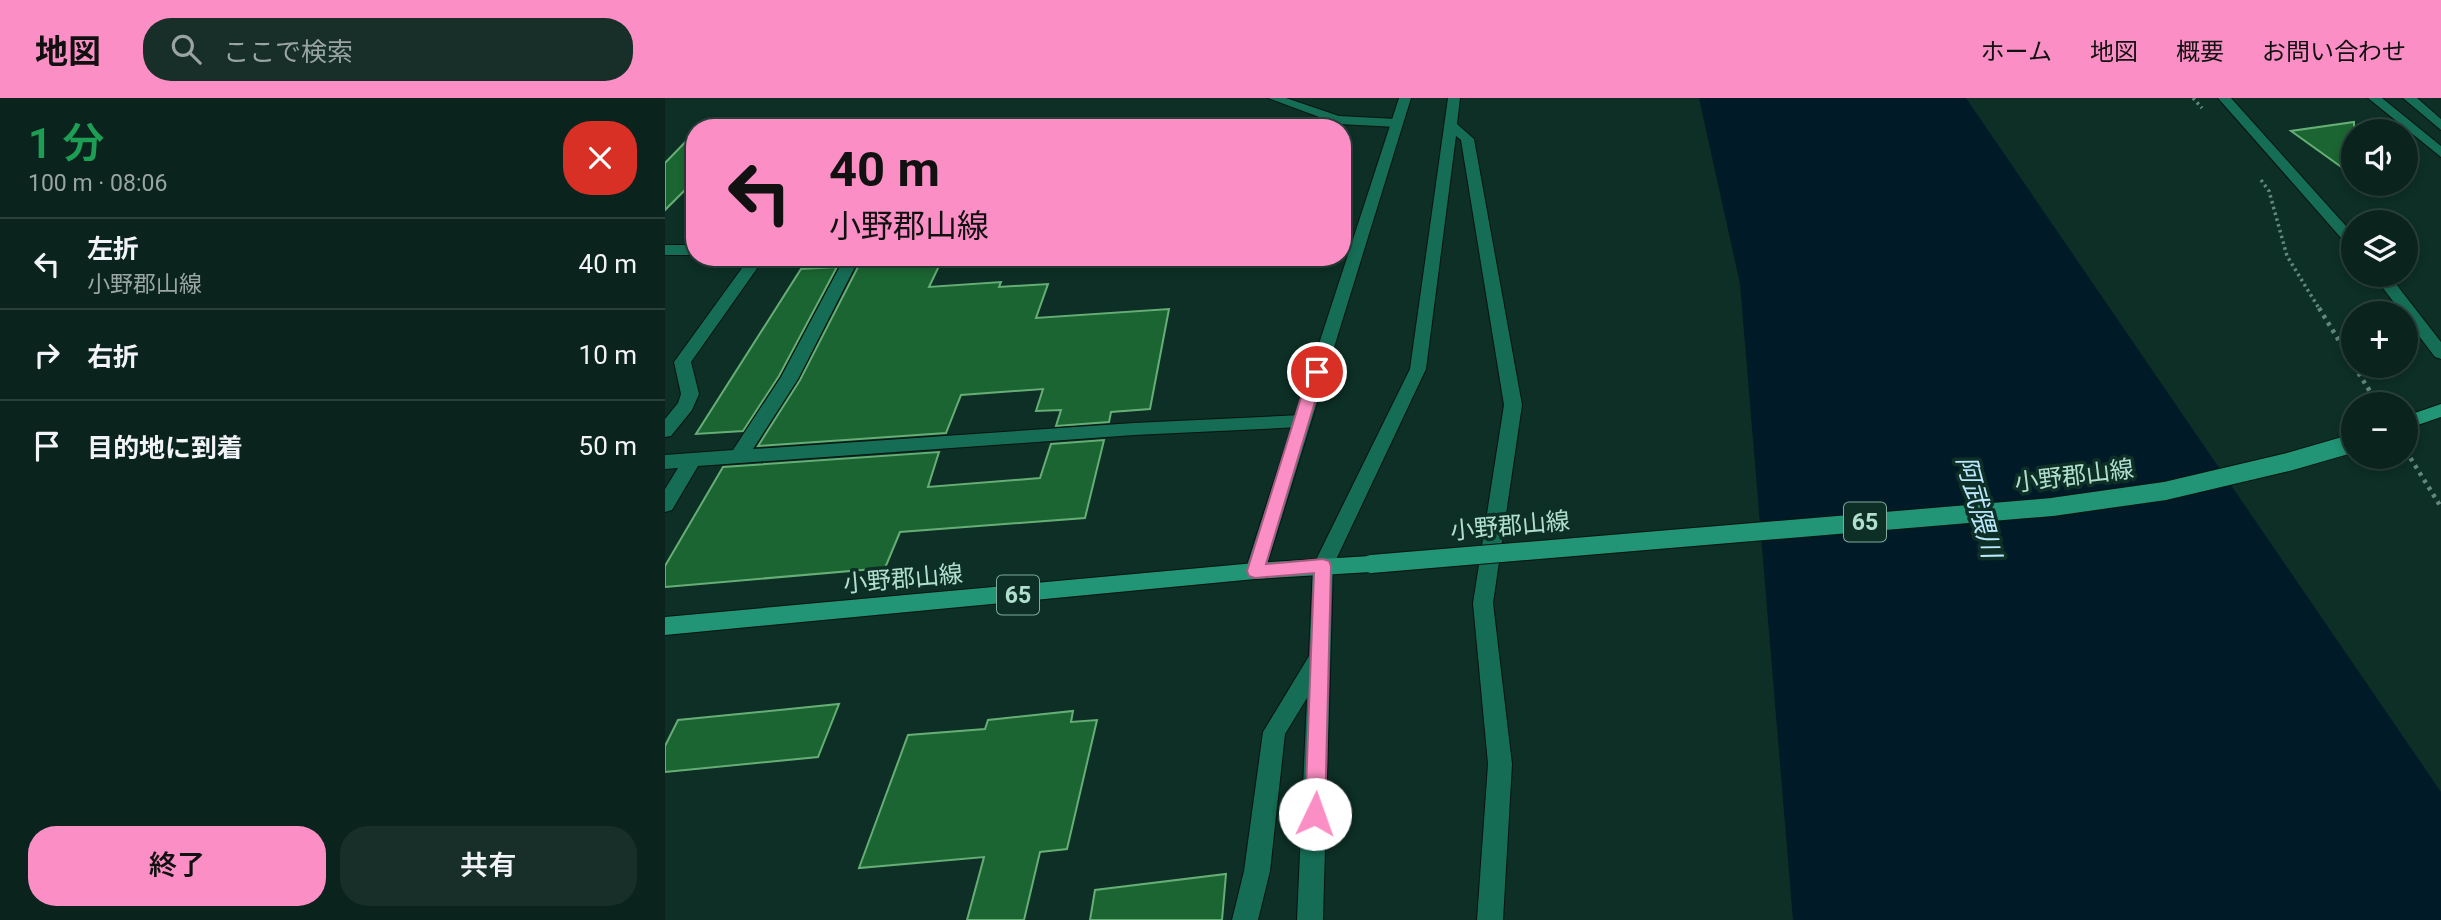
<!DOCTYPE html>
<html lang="ja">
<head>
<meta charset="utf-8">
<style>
	:root { --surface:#0a231c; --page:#182f29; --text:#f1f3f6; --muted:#99a4a3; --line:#2a403b; --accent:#fb8fc5 }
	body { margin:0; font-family:Roboto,"Noto Sans JP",sans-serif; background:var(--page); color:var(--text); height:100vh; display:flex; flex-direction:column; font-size:26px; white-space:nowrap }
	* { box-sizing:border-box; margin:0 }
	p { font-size:23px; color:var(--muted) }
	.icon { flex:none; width:38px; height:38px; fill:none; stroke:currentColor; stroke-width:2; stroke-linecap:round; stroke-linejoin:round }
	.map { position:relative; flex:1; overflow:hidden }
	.drawer { display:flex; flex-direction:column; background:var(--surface); width:665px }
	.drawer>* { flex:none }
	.guide { position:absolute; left:21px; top:21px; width:665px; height:147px; border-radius:28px; box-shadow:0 4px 10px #0003,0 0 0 2px var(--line); background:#fb8fc5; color:#111; overflow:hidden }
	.fabs { position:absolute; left:1676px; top:21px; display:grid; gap:14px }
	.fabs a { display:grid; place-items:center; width:77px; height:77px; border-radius:50%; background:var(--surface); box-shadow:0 4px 10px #0003,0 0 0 2px var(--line); font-size:35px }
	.pin { position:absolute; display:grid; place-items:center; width:60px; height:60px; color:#fff; margin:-30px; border:4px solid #fff; border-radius:50%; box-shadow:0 2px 7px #0007 }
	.me { position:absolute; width:77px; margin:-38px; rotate:3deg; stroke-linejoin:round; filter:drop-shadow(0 0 5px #0008) }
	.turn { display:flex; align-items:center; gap:24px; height:147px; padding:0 28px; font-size:32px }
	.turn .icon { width:91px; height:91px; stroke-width:2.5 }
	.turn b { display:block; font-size:49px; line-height:60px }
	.round { display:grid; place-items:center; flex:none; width:74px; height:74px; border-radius:28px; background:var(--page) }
	.head { display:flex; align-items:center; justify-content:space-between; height:119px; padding:0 28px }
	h1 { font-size:42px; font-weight:600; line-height:52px; color:#1e9e55 }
	.cta { display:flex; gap:14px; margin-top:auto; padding:14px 28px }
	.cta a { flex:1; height:80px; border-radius:28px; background:var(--accent); color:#111; font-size:28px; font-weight:600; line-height:80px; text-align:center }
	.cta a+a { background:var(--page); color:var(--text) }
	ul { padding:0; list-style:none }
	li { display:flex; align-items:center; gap:21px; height:91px; padding:0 28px; border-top:2px solid var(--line) }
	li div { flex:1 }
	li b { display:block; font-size:26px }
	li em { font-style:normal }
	header { display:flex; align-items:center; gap:42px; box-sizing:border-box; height:98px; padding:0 35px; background:var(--accent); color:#111 }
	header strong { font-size:33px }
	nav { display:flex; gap:38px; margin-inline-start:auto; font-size:24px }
	.search { width:490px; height:63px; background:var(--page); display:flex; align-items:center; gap:18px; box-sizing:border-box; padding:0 24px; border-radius:28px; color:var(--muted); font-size:26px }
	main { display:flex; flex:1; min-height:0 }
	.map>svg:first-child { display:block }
</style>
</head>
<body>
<header>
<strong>地図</strong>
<div class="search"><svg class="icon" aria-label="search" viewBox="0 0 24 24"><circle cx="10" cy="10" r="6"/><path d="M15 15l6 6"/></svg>ここで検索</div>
<nav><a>ホーム</a><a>地図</a><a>概要</a><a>お問い合わせ</a></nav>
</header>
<main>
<section class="drawer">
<div class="head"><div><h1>1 分</h1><p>100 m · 08:06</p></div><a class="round" style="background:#d93025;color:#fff"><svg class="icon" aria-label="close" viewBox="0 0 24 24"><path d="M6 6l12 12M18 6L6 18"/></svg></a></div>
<ul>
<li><svg class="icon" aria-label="left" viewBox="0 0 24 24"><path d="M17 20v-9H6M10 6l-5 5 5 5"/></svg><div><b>左折</b><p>小野郡山線</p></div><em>40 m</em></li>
<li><svg class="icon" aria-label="right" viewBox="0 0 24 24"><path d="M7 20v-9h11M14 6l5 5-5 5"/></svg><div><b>右折</b></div><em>10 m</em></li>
<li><svg class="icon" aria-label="arrive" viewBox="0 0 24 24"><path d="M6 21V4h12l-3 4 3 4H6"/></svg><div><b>目的地に到着</b></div><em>50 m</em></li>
</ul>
<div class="cta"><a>終了</a><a>共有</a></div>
</section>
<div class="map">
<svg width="1776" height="822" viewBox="0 0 1776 822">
	<rect width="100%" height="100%" fill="#0d2f25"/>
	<path fill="#001b27" d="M 1034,0 L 1301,0 L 1776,694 L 1776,822 L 1128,822 L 1075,186 Z"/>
	<g fill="#1b6532" stroke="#67ae76" stroke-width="2">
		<path d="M 1689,24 L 1689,78 L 1626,33 Z"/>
		<path d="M 30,34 L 30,82 L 0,112 L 0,65 Z"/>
		<path d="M 254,163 L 252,168 L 275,166 L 264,189 L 336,184 L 334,189 L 383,186 L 371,220 L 504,211 L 485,311 L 446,314 L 444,324 L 391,328 L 396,312 L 371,313 L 378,291 L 296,297 L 281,335 L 93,348 L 135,282 L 194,167 Z"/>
		<path d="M 172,169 L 114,278 L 78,333 L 31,336 L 136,171 Z"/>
		<path d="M 439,342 L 420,420 L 235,434 L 220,470 L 0,489 L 0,468 L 58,369 L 274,354 L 263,389 L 375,380 L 386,346 Z"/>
		<path d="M 174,606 L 153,659 L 0,674 L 0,648 L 13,622 Z"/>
		<path d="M 408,613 L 406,624 L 432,622 L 402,751 L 375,754 L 359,822 L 302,822 L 319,759 L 194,770 L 243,637 L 320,631 L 323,622 Z"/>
		<path d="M 561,776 L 557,822 L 425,822 L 430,792 Z"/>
	</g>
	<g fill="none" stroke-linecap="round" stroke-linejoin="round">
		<defs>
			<g id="minor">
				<path d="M 603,0 L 621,0 L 674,18 L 732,21 L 738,25 L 732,29 L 673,26 Z"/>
				<path d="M 783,0 L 795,0 L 792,26 L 809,41 L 857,307 L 828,505 L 847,666 L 838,822 L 812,822 L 823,666 L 808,505 L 839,307 L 796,42 L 791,38 L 761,271 L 668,468 L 658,822 L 632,822 L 642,600 L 620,636 L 605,773 L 593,822 L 567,822 L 579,773 L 598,634 L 644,558 L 648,468 L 745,271 Z"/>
				<path d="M 1553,0 L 1566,0 L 1689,137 L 1689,150 L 1684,149 Z"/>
				<rect x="0" y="147" width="30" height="10"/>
				<path d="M 85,159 L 100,159 L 26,264 L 34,296 L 27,312 L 6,338 L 0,339 L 0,321 L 13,305 L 16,296 L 9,264 Z"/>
				<path d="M 180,159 L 195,159 L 133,281 L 88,351 L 469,325 L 636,317 L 642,319 L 645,323 L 642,327 L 636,329 L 469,337 L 33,368 L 7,412 L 0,414 L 0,391 L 13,370 L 0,371 L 0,357 L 68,352 L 116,279 Z"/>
				<path d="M 1708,177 L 1724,177 L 1776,244 L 1776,261 L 1770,259 L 1741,221 L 1741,215 L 1737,215 Z"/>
			</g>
			<g id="tertiary">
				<path d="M 734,0 L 746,0 L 600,473 L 597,479 L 590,481 L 583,479 L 580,473 Z"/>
				<path d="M 1703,0 L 1717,0 L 1776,48 L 1776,59 Z"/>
				<path d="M 1738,0 L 1752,0 L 1776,21 L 1776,32 Z"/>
			</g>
			<g id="primary">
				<path d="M 1776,306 L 1776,319 L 1741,331 L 1741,318 Z"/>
				<path d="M 706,458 L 713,460 L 716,466 L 713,472 L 706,474 L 590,481 L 0,537 L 0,519 L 590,465 Z"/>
			</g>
		</defs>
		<use href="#minor" stroke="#07140f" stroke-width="2"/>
		<use href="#tertiary" stroke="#07140f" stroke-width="2"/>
		<use href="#primary" stroke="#07140f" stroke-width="2"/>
		<g stroke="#60897b" stroke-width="3.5" stroke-dasharray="2.5 3.5" stroke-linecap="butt">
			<path d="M 1528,0 L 1537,10"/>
			<path d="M 1596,82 L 1604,93 L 1622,158 L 1655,212"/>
		</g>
		<g stroke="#60897b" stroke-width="4.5" stroke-dasharray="3.5 5" stroke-linecap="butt">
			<path d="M 1654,210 L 1689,267"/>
			<path d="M 1689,268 L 1713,306"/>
			<path d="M 1741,353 L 1776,409"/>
		</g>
		<use href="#minor" fill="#166d55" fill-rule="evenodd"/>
		<use href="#tertiary" fill="#166d55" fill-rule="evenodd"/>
		<use href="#primary" fill="#219575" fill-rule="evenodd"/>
		<defs>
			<path id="primary-bridge" d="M 706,466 L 1387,409 L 1500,393 L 1623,364 L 1689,345"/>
		</defs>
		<use href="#primary-bridge" stroke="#07140f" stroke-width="20" stroke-linecap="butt"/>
		<use href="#primary-bridge" stroke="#219575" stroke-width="18"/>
	</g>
	<path fill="#fb8fc5" stroke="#a35d80" stroke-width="2" d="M 652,269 L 659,274 L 601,466 L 658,461 L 664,463 L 666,468 L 660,716 L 657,723 L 650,725 L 643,723 L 640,716 L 649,475 L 590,480 L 584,478 L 582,473 L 644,274 Z"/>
	<g text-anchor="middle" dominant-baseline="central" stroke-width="7" stroke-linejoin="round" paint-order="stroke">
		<g fill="#0d2f25" stroke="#7fab9b" stroke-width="2">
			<rect x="1179" y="404.5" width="42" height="39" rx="5"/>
			<rect x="332" y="477.5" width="42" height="39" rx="5"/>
		</g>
		<g font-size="23" font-weight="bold" fill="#b0e0cd">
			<text x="1200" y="424">65</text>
			<text x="353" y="497">65</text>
		</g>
		<g font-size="24" fill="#b0e0cd" stroke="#0d2f25">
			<text transform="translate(1409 378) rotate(-7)">小野郡山線</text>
			<text transform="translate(845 428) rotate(-5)">小野郡山線</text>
			<text transform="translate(238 481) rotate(-5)">小野郡山線</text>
		</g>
		<g font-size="26" font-style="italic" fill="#bbe8fe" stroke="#0d2f25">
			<text transform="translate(1314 409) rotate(75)">阿武隈川</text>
		</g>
	</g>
</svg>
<div class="fabs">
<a><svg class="icon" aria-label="sound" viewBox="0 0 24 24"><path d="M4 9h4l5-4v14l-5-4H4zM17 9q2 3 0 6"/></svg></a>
<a><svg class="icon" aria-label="layers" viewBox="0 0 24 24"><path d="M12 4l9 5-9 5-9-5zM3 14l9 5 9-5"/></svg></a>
<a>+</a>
<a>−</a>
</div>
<div class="pin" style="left:652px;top:274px;background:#d93025"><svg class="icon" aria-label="arrive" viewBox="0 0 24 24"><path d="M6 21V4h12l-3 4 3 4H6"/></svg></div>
<svg class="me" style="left:650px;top:716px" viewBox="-20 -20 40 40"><circle r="19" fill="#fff"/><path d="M0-13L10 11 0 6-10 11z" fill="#fb8fc5"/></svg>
<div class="guide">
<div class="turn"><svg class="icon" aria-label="left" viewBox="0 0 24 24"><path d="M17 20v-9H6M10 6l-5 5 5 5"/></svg><div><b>40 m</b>小野郡山線</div></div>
</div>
</div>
</main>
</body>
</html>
